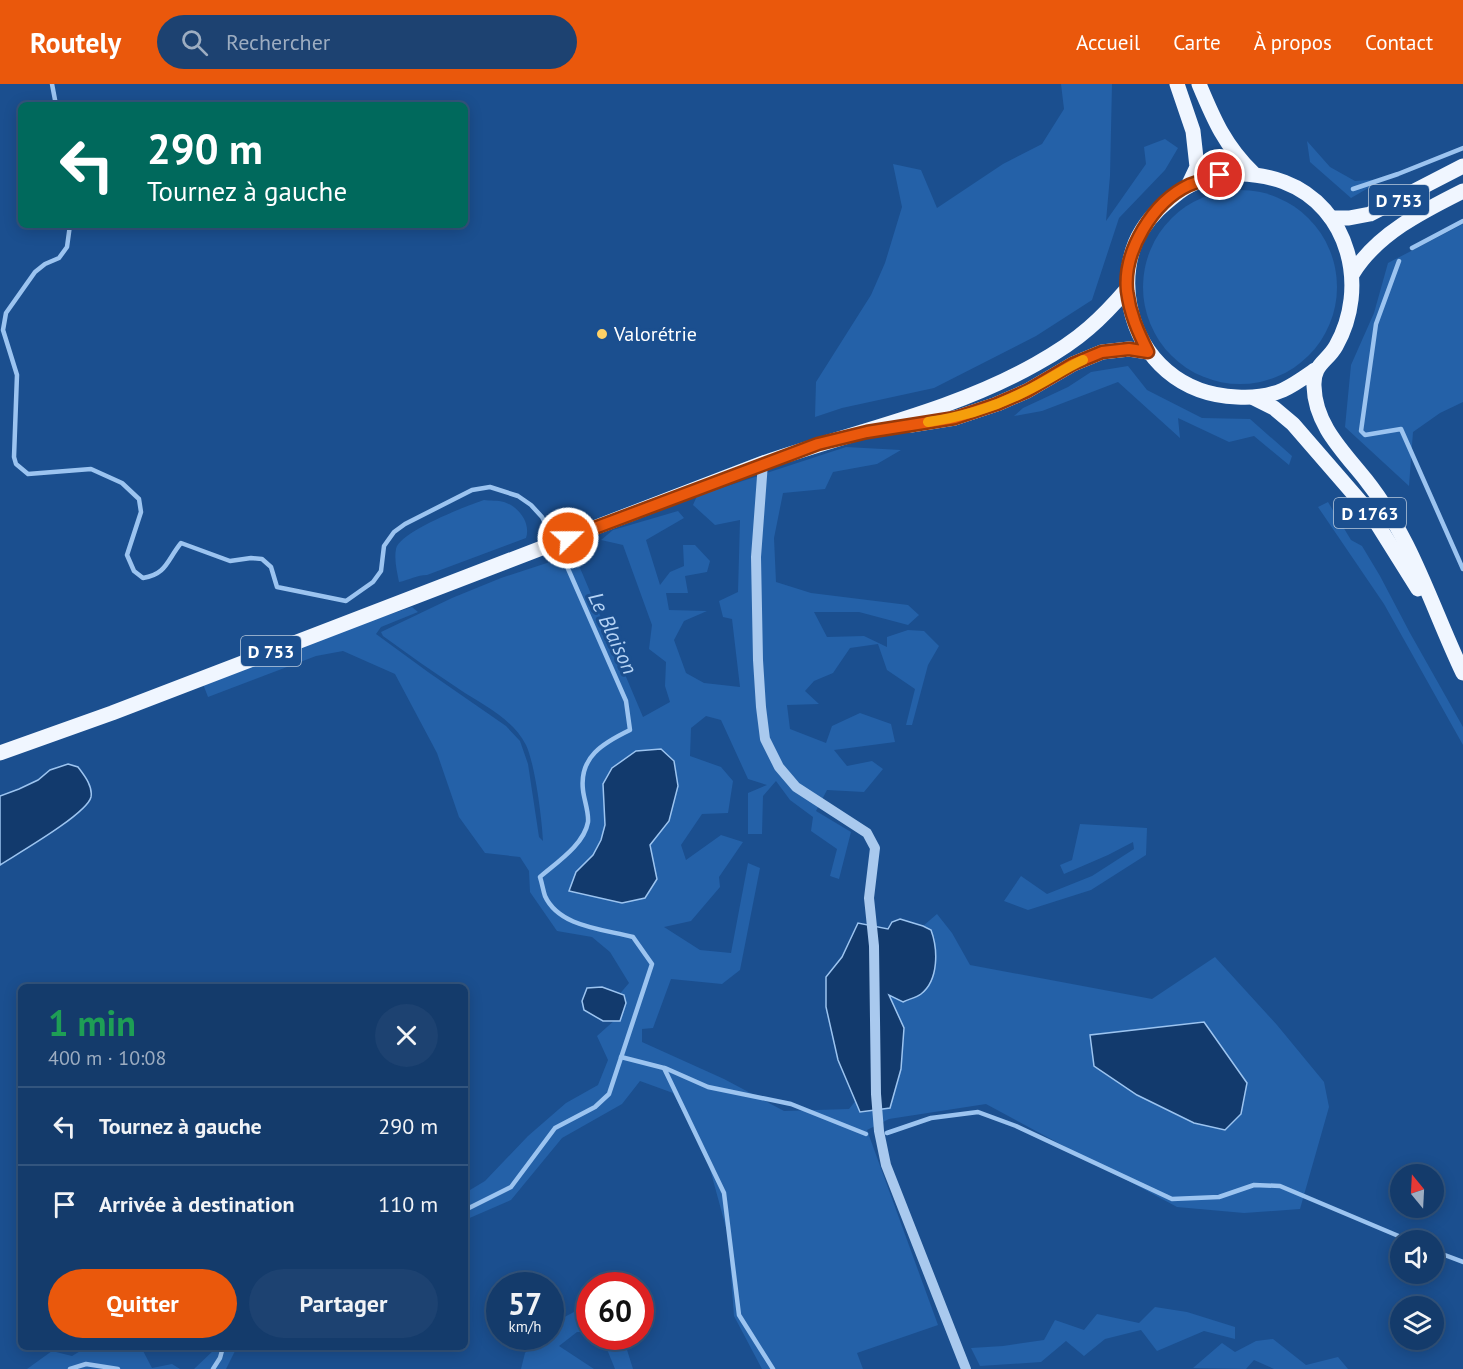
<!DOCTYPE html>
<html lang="fr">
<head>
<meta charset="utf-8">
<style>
	:root { --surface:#143b6b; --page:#1d4271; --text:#f1f3f6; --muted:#9dadc1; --line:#33557e; --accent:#ea580c }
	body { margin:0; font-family:"PT Sans",sans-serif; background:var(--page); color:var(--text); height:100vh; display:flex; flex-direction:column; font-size:22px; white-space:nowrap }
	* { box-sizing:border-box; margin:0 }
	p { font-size:20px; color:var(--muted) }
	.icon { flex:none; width:33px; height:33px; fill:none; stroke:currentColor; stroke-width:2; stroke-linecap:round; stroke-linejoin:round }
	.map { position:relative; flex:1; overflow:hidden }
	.details { position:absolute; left:18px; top:900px; width:450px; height:366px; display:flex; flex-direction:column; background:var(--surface); border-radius:9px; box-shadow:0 3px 15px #0003,0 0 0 2px var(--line) }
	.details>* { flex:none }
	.hud { position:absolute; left:18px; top:18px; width:450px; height:126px; border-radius:9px; box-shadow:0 3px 15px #0003,0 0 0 2px var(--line); background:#00695c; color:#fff; overflow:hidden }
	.needle { width:39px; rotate:342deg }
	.tools { position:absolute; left:1390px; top:1080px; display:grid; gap:12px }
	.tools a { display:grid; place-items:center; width:54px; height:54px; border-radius:50%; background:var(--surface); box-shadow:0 3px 15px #0003,0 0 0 2px var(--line); font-size:30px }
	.speed { position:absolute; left:486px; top:1188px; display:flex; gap:12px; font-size:30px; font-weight:700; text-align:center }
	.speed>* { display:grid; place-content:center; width:78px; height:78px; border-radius:50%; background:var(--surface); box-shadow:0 3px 15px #0003,0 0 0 2px var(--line); line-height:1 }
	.speed small { font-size:15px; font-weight:400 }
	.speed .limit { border:9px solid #d22; background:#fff; color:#111 }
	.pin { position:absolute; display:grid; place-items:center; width:51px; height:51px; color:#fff; margin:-26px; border:3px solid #fff; border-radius:50%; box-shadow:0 2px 6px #0007 }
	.me { position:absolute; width:66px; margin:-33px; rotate:68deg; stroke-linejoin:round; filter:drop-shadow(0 0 4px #0008) }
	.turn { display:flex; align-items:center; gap:21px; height:126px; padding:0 30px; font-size:27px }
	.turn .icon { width:78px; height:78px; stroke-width:2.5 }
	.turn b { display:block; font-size:42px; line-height:51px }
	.round { display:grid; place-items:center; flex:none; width:63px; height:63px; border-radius:32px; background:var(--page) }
	.headline { display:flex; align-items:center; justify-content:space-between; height:102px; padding:0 30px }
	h1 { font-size:36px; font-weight:800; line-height:45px; color:#1e9e55 }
	.cta { display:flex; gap:12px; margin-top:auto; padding:12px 30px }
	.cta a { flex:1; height:69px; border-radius:36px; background:var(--accent); color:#fff; font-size:24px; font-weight:800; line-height:69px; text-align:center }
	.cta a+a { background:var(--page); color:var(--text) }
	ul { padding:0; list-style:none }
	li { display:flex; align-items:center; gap:18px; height:78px; padding:0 30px; border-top:2px solid var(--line) }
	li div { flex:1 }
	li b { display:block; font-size:22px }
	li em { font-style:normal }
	header { display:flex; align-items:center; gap:36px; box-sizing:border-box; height:84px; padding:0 30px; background:var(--accent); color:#fff }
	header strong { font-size:28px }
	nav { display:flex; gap:33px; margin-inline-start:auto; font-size:21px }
	.search { width:420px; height:54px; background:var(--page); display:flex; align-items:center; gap:15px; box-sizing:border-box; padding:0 21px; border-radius:33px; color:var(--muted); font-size:22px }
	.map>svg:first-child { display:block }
</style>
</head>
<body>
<header>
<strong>Routely</strong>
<div class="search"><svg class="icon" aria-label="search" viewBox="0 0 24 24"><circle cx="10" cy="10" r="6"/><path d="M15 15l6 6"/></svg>Rechercher</div>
<nav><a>Accueil</a><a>Carte</a><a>À propos</a><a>Contact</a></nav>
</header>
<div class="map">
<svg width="1463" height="1285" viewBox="0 0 1463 1285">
	<rect width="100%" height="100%" fill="#1b4f8f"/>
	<g fill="#2461a8">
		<path d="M 1061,0 L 1112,0 L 1110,92 L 1106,137 L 1146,80 L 1144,63 L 1165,55 L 1178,64 L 1165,86 L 1119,134 L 1092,216 L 1036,252 L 934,304 L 842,324 L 815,333 L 816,298 L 871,211 L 885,179 L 902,123 L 893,80 L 921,86 L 937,124 L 1003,80 L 1042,60 L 1064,25 Z"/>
		<path d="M 1307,57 L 1330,83 L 1355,97 L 1384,95 L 1351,114 L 1310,78 Z"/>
		<circle cx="1240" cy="203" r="97"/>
		<path d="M 1463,140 L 1463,318 L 1440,329 L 1413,348 L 1409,402 L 1345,343 L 1351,281 L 1374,229 L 1388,179 Z"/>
		<path d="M 1128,282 L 1147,306 L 1202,334 L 1250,335 L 1292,372 L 1289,381 L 1254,352 L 1229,358 L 1178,334 L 1180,354 L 1118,298 L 1042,327 L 1014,332 L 1023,324 L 1068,303 L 1091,288 Z"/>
		<path d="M 846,363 L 901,366 L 877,380 L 833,388 L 825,405 L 783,409 L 774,454 L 776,498 L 811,509 L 908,521 L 919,531 L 908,541 L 859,528 L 814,528 L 827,553 L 864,552 L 887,563 L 887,553 L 908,546 L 924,547 L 939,562 L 928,581 L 912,641 L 906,641 L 915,605 L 887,586 L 878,560 L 850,564 L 833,589 L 814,597 L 805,607 L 819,620 L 787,621 L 790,645 L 826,659 L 832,642 L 860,629 L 891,640 L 895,658 L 834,666 L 847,682 L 872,677 L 883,685 L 864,708 L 827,706 L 816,727 L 851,748 L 839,795 L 830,792 L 837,765 L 811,747 L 813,733 L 790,716 L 776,697 L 763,712 L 762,750 L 748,750 L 748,709 L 767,701 L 748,695 L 721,636 L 706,632 L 691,644 L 690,672 L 721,683 L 733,697 L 728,729 L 702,730 L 681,761 L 686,776 L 721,751 L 743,758 L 719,793 L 720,803 L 691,837 L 664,843 L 700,866 L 731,869 L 748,779 L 760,784 L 740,886 L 722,900 L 671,895 L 653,944 L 642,945 L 642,958 L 724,995 L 784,1027 L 849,1025 L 893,970 L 888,909 L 931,846 L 923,842 L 937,830 L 952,849 L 970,881 L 1152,915 L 1215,873 L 1277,941 L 1324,998 L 1329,1023 L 1300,1125 L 1244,1129 L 1177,1123 L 986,1020 L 889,1035 L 867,1046 L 938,1241 L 857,1269 L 863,1285 L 762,1285 L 734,1232 L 728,1151 L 707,1074 L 673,1009 L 640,997 L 622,1020 L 562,1054 L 511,1116 L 465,1136 L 465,1109 L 485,1097 L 528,1052 L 566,1019 L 598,1001 L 608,976 L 597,952 L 616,935 L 612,919 L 629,899 L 610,868 L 592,853 L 557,847 L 530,808 L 529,787 L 520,773 L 485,769 L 459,733 L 437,669 L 395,590 L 343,567 L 316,572 L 208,613 L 203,600 L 352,543 L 412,523 L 418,528 L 381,543 L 376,550 L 428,588 L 506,642 L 520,657 L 528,680 L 539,753 L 543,757 C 542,735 535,680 526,661 C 513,635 483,621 459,605 C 433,588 408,570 383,552 L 381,548 L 452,514 L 501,494 L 553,477 L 551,471 L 572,465 L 643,633 L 670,618 L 665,602 L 666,578 L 649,565 L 652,541 L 623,461 L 601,456 L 613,446 L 678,427 L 684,434 L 646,456 L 660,501 L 670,488 L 684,482 L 683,461 L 695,461 L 710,477 L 707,488 L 685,492 L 688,509 L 666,509 L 669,526 L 707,527 L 684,537 L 674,556 L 686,589 L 704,599 L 740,603 L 732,535 L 723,533 L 719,517 L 738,508 L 740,436 L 715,441 L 693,421 L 697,412 Z"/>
		<path d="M 484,416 C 490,417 498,416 504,418 C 519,423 531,439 526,454 L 427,491 C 417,491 409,496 399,498 C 397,487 394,476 396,465 C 399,448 466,422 484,416 Z"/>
		<path d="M 1328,418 L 1351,456 L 1362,462 L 1380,492 L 1410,549 L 1463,643 L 1463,661 L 1384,520 L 1318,423 Z"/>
		<path d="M 1080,740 L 1147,744 L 1146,771 L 1091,806 L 1028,826 L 1004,817 L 1021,792 L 1047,810 L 1092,792 L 1134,765 L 1133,758 L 1108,771 L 1064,790 L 1060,781 L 1072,776 Z"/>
		<path d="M 589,1220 L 589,1248 L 577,1248 L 559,1262 L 594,1285 L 521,1285 L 525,1269 L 541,1253 L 550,1252 L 551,1243 L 557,1237 Z"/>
		<path d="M 1155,1223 L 1187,1228 L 1235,1243 L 1235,1255 L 1204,1247 L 1157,1267 L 1141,1246 L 1105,1255 L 1084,1272 L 1066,1257 L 1041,1278 L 980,1282 L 971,1264 L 1003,1262 L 1044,1256 L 1055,1236 L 1084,1246 L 1097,1230 L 1139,1239 Z"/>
		<path d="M 602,1253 L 623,1253 L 633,1285 L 615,1285 Z"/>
		<path d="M 1273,1255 L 1306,1281 L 1338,1273 L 1348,1285 L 1274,1285 L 1254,1276 L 1246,1285 L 1193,1284 L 1222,1259 L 1235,1268 L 1256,1257 Z"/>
		<path d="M 87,1263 L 141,1263 L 152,1284 L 172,1280 L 180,1285 L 27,1285 L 52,1267 L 72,1272 Z"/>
		<path d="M 215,1263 L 237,1263 L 226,1285 L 194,1285 L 215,1265 Z"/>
	</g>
	<g fill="#123a6d" stroke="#9cc4f0" stroke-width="1.5">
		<path d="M 661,665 L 674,677 L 678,702 L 669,737 L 650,761 L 657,795 L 645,814 L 622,819 L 569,807 L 576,788 L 593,771 L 601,756 L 605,741 L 603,700 L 612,684 L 636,667 Z"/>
		<path d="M 68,680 L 78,683 C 84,691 93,702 91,713 C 87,730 17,770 0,781 L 0,712 L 19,705 L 38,696 L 50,686 Z"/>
		<path d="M 900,835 L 923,842 L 931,846 C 938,865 939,896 921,910 C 916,914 908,915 903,918 L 889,911 L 904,944 L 901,985 L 890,1024 L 860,1028 L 838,976 L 826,923 L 826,893 L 842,873 L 858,839 L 888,845 L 892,838 Z"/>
		<path d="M 602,903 L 624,911 L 626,919 L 620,937 L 603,937 L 584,926 L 582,917 L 587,904 Z"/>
		<path d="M 1204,938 L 1247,999 L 1241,1030 L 1225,1046 L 1194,1039 L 1137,1011 L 1094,982 L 1090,951 Z"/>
	</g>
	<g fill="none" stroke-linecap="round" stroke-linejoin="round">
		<g stroke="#9cc4f0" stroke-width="4.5">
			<path d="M 52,0 L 56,21"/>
			<path d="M 1353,105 L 1398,90 L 1463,64"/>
			<path d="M 70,141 L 67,163 L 59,174 L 45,180 L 35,188 L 6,229 L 3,246 L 17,291 L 14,373 L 16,380 L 28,390 L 91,385 L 122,399 L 139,415 L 141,428 L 127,471 L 134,487 L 143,494 C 167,490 167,476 181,459 L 230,477 L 251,474 L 262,475 L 271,483 L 277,503 L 346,517 L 373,498 L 381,487 L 384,462 L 394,448 L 405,440 L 472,406 L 490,403 L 518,412 L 531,421 L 542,433 L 562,471 L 626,617 L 630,646 C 603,659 579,673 583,706 C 584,716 589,728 588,738 C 584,761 556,779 540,793 C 542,799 543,806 545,812 C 559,843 603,845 633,853 L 652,880 L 609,1010 L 595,1023 L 555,1044 L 511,1103 L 465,1126"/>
			<path d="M 1412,164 L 1463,137"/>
			<path d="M 1399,177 L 1376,240 L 1361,347 L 1365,351 L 1401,345 L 1463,485"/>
			<path d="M 621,973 L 664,984 L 724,1109 L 739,1231 L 773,1285"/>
			<path d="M 665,984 L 708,1003 L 791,1020 L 866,1050"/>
			<path d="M 887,1049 L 931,1034 L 978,1028 L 1016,1042 L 1172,1115 L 1219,1113 L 1254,1101 L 1280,1102 L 1408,1156"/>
			<path d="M 1434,1167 L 1463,1178"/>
			<path d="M 70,1285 L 86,1280 L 118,1285"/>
			<path d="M 213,1285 L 220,1274 L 223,1263"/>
		</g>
		<path stroke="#a9c9ee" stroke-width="10" d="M 763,379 L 756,473 L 758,576 L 761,623 L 765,655 L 779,683 L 796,703 L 867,749 L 875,764 L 869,814 L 874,862 L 876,1010 L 879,1047 L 886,1081 L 966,1285"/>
		<g stroke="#f0f6ff" stroke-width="15">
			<path d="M 1177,0 L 1193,47 L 1197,83 L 1188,102"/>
			<path d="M 1199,0 C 1214,36 1225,62 1254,90"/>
			<path d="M 1331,134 L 1349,134 L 1370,130 L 1463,82"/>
			<path d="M 1353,189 C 1377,150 1423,127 1463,107"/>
			<path d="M 1315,286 C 1305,293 1294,301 1283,306 C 1269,312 1253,314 1237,313 C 1182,311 1141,276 1130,222 C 1125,197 1128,168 1142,146 C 1152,130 1164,120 1178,109 C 1209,86 1250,86 1284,98 C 1350,123 1369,204 1336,262 C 1327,278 1313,280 1314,302 C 1315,341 1343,367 1366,396 C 1412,454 1432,524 1463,589"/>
			<path d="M 1254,314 L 1274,324 L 1293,340 L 1371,430 L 1418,505"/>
			<path d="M 911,341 L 955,334 L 997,320 L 1027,307 L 1073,280 L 1102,268 L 1129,265 L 1148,268"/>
			<path d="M 0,669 L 112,629 L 763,379 C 855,347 951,328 1036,280 C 1054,270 1073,258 1089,244 C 1103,232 1115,219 1127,205"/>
		</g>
	</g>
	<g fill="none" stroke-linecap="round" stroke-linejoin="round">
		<defs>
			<path id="route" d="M 568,454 L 818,360 L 867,348 L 955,334 L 997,320 L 1027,307 L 1073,280 L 1102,268 L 1129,265 L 1148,268 C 1138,248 1130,230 1127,207 C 1123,167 1153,118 1189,101 C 1199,97 1210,94 1220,91"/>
		</defs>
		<use href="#route" stroke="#983908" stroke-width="15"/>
		<use href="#route" stroke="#ea580c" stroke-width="10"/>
		<path stroke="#f59e0b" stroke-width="10" d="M 928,338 C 962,333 995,323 1026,307 C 1046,298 1063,285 1083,276"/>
	</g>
	<circle fill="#ffd166" stroke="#1b4f8f" stroke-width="2" cx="602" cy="250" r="6"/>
	<g text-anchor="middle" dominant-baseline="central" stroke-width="6" stroke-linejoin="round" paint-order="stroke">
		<g fill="#1b4f8f" stroke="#bbcadd" stroke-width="1.5">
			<rect x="1369" y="101" width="60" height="30" rx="4.5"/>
			<rect x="1334" y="414" width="72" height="30" rx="4.5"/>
			<rect x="241" y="552" width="60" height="30" rx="4.5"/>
		</g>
		<g font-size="18" font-weight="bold" fill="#fff">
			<text x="1399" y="116">D 753</text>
			<text x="1370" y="429">D 1763</text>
			<text x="271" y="567">D 753</text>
		</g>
		<g font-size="20" fill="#fff" stroke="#1b4f8f" text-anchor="start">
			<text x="614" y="250">Valorétrie</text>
		</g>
		<g font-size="21" font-style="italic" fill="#b5d3f5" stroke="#1b4f8f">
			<text transform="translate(613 549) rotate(65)">Le Blaison</text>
		</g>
	</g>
</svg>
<div class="tools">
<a><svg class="needle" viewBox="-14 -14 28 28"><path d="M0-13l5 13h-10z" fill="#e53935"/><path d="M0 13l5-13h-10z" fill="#9dadc1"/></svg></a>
<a><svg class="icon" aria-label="sound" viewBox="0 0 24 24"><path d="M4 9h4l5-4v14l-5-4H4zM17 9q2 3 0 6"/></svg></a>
<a><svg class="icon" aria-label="layers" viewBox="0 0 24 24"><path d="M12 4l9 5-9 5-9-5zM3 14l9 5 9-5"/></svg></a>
</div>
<div class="speed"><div>57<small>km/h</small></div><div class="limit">60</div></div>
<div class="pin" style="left:1220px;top:91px;background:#d93025"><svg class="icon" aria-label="arrive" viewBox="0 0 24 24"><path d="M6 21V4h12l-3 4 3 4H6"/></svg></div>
<svg class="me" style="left:568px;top:454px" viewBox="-20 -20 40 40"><circle r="17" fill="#ea580c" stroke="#fff" stroke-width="3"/><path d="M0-11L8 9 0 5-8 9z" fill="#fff"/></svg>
<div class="hud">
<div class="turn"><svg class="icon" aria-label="left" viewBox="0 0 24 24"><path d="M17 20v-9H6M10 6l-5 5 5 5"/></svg><div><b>290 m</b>Tournez à gauche</div></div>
</div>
<section class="details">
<div class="headline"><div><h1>1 min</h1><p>400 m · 10:08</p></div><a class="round"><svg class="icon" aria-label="close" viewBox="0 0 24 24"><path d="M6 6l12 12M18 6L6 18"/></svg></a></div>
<ul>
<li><svg class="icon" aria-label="left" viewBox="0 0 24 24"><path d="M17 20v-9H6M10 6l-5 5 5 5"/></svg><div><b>Tournez à gauche</b></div><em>290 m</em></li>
<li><svg class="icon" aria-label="arrive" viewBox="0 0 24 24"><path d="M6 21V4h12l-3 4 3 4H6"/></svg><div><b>Arrivée à destination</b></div><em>110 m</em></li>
</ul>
<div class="cta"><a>Quitter</a><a>Partager</a></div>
</section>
</div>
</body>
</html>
